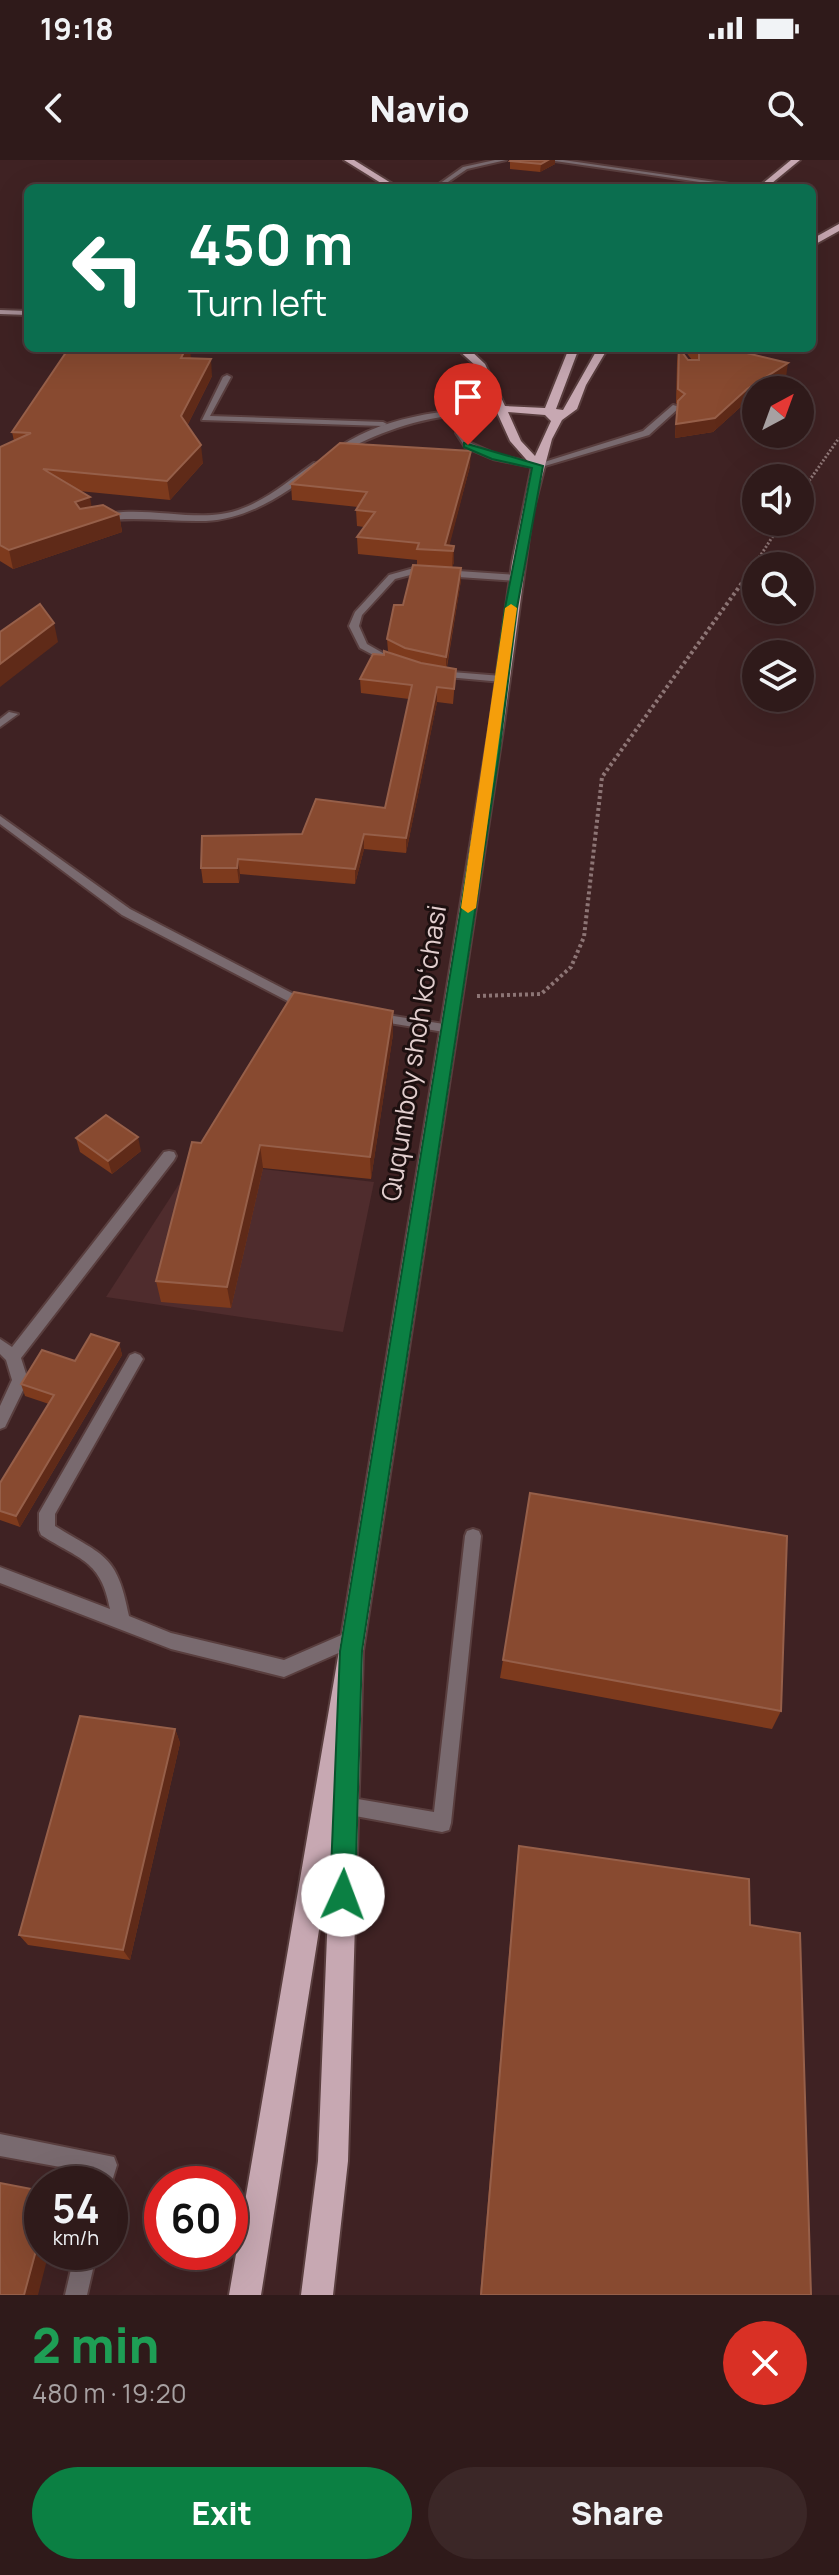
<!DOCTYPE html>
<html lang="en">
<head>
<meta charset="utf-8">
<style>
	:root { --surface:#2f1a1a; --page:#3b2727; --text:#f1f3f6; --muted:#a7a1a2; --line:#4a3839; --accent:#0b8043 }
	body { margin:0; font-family:Manrope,sans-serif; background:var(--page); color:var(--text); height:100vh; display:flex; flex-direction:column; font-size:30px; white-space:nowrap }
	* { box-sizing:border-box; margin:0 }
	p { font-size:26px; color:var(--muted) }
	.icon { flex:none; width:44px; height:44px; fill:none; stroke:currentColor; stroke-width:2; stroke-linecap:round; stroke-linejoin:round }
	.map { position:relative; height:2135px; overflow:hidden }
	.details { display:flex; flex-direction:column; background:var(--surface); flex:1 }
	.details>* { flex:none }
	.guide { position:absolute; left:24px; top:24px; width:792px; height:168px; border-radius:12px; box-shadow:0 8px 32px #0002,0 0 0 2px var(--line); background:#0b6e4f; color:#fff; overflow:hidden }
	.needle { width:52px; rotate:41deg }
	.fabs { position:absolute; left:742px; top:216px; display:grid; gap:16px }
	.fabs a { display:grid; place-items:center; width:72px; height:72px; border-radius:50%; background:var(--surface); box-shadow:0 8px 32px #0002,0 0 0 2px var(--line); font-size:40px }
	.speed { position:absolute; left:24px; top:2006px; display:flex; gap:16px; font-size:40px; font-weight:700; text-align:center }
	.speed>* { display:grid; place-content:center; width:104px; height:104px; border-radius:50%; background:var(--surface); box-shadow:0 8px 32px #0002,0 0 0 2px var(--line); line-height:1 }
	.speed small { font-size:20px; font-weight:400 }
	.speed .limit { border:12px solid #d22; background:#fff; color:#111 }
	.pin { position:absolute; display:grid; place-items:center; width:68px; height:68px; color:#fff; margin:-82px -34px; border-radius:50% 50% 50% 0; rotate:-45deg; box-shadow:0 0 8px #0007 }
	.pin .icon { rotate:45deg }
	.me { position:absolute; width:88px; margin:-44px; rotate:2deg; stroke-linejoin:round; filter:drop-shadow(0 0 6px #0008) }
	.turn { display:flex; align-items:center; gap:28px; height:168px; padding:0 32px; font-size:36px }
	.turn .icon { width:104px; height:104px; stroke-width:2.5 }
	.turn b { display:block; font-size:56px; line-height:68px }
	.round { display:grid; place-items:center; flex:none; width:84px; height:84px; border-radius:42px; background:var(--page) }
	.summary { display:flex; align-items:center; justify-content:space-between; height:136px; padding:0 32px }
	h1 { font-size:48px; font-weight:800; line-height:60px; color:#1e9e55 }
	.cta { display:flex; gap:16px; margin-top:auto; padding:16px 32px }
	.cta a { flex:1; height:92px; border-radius:48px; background:var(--accent); color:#fff; font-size:32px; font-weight:800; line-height:92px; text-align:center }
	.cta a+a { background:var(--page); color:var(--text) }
	.status { display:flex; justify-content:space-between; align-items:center; height:56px; padding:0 40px; background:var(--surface); direction:ltr }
	.status svg { height:22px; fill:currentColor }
	header { display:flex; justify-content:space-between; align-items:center; height:104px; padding:0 32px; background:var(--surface); font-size:36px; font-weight:800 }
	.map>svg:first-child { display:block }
</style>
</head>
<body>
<div class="status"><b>19:18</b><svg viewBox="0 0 49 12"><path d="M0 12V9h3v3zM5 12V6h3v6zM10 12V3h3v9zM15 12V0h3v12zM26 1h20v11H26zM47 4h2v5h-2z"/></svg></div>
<header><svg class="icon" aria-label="back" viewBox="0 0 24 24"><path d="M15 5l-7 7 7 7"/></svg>Navio<svg class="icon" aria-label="search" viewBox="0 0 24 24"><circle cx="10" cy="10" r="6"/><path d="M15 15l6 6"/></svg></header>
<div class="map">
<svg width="839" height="2135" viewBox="0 0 839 2135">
	<rect width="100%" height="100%" fill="#3f2223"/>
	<path fill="#4f2c2d" d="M 194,1001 L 374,1022 L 343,1172 L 106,1137 Z"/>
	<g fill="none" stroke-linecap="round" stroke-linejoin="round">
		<defs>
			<g id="lane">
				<path d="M 495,0 L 506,0 L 467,9 L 445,24 L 448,28 L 442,28 L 439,24 L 463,7 Z"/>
				<path d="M 548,0 L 563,0 L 757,28 L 741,28 Z"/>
				<path d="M 227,215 L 231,217 L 210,256 L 383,262 L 387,264 L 383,266 L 202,260 L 223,217 Z"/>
				<path d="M 673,245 L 680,247 L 649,275 L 538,308 L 493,299 L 465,287 L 456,273 L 462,254 C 417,259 377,272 338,295 L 331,293 C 378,256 446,249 503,247 L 507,249 L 506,251 L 470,253 L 464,273 L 471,283 L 498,295 L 538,304 L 643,271 Z"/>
				<path d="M 314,303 L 321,305 C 290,332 249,359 206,361 C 171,362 136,356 101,361 L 97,358 C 126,343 186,360 221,354 C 257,349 285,323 314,303 Z"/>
				<path d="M 414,408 L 517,415 L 521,418 L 517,421 L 414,414 L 395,419 L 362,455 L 359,466 L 367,484 L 395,500 L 397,502 L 392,505 L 360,488 L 349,466 L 355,452 L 389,415 Z"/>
				<path d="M 439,511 L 502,516 L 507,519 L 502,522 L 436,516 L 436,512 Z"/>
				<path d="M 9,552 L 18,554 L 0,567 L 0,559 Z"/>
				<path d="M 0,656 L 130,749 L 311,843 L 313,846 L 311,849 L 303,849 L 122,755 L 0,664 Z"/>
				<path d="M 375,853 L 450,865 L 456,869 L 450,873 L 371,860 L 369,857 Z"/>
				<path d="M 169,991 L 174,992 L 176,996 L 174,1000 L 21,1198 L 28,1220 L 5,1267 L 0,1269 L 0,1246 L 12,1220 L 6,1200 L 0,1194 L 0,1179 L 12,1187 L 164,992 Z"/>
				<path d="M 135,1193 L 140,1195 L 143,1199 L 55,1354 L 55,1366 C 105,1397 117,1394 129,1456 L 171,1473 L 284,1500 L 353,1470 L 359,1472 L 362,1478 L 359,1484 L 284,1517 L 171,1489 L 0,1423 L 0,1407 L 110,1449 C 101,1400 80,1400 41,1375 L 39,1370 L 39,1353 L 130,1195 Z"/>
				<path d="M 473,1369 L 479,1371 L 481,1376 L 451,1663 L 449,1670 L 442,1672 L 339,1653 L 337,1646 L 339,1639 L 346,1637 L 434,1652 L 465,1376 L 467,1371 Z"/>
				<path d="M 0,1974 L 114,1997 L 117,2005 L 110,2028 L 110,2024 L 90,2024 L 93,2013 L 0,1996 Z"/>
				<path d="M 75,2092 L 97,2092 L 87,2135 L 65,2135 Z"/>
			</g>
			<path id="secondary" d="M 0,150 L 28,151 L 28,155 L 0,154 Z"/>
			<g id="primary">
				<path d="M 344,0 L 354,0 L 399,28 L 389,28 Z"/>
				<path d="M 791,0 L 800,0 L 766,28 L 757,28 Z"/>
				<path d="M 839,64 L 839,71 L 812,86 L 812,79 Z"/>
				<path d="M 456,188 L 468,188 L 485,204 L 505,246 L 545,248 L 569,188 L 579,188 L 556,249 L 563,250 L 598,188 L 608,188 L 586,225 L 577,249 L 562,260 L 552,279 L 532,355 L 504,563 L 363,1491 L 348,2001 L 333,2135 L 301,2135 L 318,2001 L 330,1701 L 261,2135 L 229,2135 L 339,1491 L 490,563 L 512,403 L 532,306 L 510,281 L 476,206 ZM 508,252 L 545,255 L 551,261 L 535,296 L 521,281 Z"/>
			</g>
		</defs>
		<use href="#lane" stroke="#593e3e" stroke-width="4"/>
		<use href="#secondary" stroke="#593e3e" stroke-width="4"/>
		<use href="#primary" stroke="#593e3e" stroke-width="4"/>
		<g stroke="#8d7575" stroke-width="3" stroke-dasharray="2 2" stroke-linecap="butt">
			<path d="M 800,334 L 839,278"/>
			<path d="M 746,418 L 782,362"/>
		</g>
		<path stroke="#8d7575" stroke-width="4" stroke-dasharray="3 3" stroke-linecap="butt" d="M 477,836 L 541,834 L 571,807 L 584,777 L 602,617 L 747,416"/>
		<use href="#lane" fill="#796a6f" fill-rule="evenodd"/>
		<use href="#secondary" fill="#a58d95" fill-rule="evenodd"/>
		<use href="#primary" fill="#c7a8b2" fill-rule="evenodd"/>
	</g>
	<g fill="#7d3a1d">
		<path d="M 510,1 L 555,4 L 540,12 L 510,9 Z"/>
		<path d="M 678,188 L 688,200 L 692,200 L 685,191 L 685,188 L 739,188 L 736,190 L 786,217 L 765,230 L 756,230 L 745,243 L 713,272 L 675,278 L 677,244 L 676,243 L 677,201 Z"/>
		<path d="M 191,198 L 212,216 L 187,266 L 203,303 L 170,340 L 79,331 L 92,347 L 119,354 L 122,372 L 13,409 L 0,401 L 0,287 L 14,281 L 12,272 Z"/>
		<path d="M 470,306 L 449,385 L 454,386 L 454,402 L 452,408 L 461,408 L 461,420 L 447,507 L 456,509 L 453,544 L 437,542 L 406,693 L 364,689 L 355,724 L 240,714 L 239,723 L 203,723 L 201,708 L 385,648 L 409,539 L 361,533 L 360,519 L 384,495 L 393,494 L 388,491 L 387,479 L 403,445 L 417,405 L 417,400 L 358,394 L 357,377 L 364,367 L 357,366 L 356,350 L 358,347 L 292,340 L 291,324 Z"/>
		<path d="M 393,851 L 393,874 L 371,1019 L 263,1008 L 231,1148 L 161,1142 L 156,1121 L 201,983 Z"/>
		<path d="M 76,978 L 141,991 L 112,1014 L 80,992 Z"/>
		<path d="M 119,1183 L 122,1195 L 20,1367 L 0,1360 L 0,1323 L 49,1244 L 25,1236 L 21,1224 L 75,1201 Z"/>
		<path d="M 503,1500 L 781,1551 L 772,1569 L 500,1518 Z"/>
		<path d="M 175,1569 L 180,1583 L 130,1800 L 28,1785 L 19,1775 Z"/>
		<path d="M 519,1686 L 750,1765 L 811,2135 L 480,2135 L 517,1701 Z"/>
	</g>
	<g fill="#5f2a18">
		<path d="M 548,0 L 555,0 L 555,4 L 540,12 L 541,4 Z"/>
		<path d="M 186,188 L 190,188 L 191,199 L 181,198 Z"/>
		<path d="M 211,199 L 212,216 L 183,274 L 181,256 Z"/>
		<path d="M 788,203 L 786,217 L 765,230 L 756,230 L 756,236 L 745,243 L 713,272 L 675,278 L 676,264 L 747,229 Z"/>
		<path d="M 201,285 L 203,303 L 170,340 L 167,321 Z"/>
		<path d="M 471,291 L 470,306 L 448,391 L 445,385 Z"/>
		<path d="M 90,337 L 93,355 L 78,360 L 75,342 Z"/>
		<path d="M 119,354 L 122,372 L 13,409 L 9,390 Z"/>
		<path d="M 454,386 L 454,402 L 452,408 L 453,391 Z"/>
		<path d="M 461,408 L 461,420 L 446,510 L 446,497 Z"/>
		<path d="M 54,463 L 58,482 L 0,527 L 0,504 Z"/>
		<path d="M 437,527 L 437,542 L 406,693 L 406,678 Z"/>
		<path d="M 364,674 L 364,689 L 355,724 L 355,709 Z"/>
		<path d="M 238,699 L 240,714 L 239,723 L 237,708 Z"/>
		<path d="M 393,851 L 393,874 L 371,1019 L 370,997 Z"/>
		<path d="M 138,977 L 141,991 L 112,1014 L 108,1001 Z"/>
		<path d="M 260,985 L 263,1008 L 231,1148 L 227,1127 Z"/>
		<path d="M 119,1183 L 122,1195 L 20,1367 L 16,1356 Z"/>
		<path d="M 175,1569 L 180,1583 L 130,1800 L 123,1790 Z"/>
		<path d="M 42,2068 L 42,2092 L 49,2092 L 38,2135 L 24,2135 Z"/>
	</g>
	<g fill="#884a30" stroke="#965f49" stroke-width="2">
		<path d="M 511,0 L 548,0 L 541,4 L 510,1 Z"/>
		<path d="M 69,188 L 186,188 L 181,198 L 211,199 L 181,256 L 201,285 L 167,321 L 43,309 L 90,337 L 75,342 L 80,349 L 103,345 L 119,354 L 9,390 L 0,385 L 0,287 L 31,273 L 12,272 Z"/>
		<path d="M 679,188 L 688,200 L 699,200 L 699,192 L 696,188 L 726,188 L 788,203 L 747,229 L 715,258 L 676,264 L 678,241 L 685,234 L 678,229 Z"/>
		<path d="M 340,283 L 471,291 L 445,385 L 454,386 L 453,391 L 417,389 L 419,383 L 357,377 L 375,352 L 356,350 L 367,332 L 291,324 Z"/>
		<path d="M 413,405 L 461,408 L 446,497 L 405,488 L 387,479 L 394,445 L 403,445 Z"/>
		<path d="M 40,444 L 54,463 L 0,504 L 0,472 Z"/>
		<path d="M 384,491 L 421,503 L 456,509 L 454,529 L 437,527 L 406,678 L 364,674 L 355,709 L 238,699 L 237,708 L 201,708 L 202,676 L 302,674 L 316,639 L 385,648 L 412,525 L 360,519 L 373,494 L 384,495 Z"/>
		<path d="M 294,832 L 393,851 L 370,997 L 260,985 L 227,1127 L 156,1121 L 192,982 L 201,983 Z"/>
		<path d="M 106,955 L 138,977 L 108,1001 L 76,978 Z"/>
		<path d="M 91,1174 L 119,1183 L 16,1356 L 0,1351 L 0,1323 L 54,1235 L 21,1224 L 42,1190 L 75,1201 Z"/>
		<path d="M 530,1333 L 787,1376 L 781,1551 L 503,1500 Z"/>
		<path d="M 80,1556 L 175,1569 L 123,1790 L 19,1775 Z"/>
		<path d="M 519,1686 L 749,1719 L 750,1765 L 800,1773 L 811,2135 L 481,2135 Z"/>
		<path d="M 0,2023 L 42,2031 L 42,2068 L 24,2135 L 0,2135 Z"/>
	</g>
	<path fill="#0b8043" stroke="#07532c" stroke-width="2" d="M 464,283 L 543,306 L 517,448 L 499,594 L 362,1491 L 355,1735 L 351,1743 L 343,1747 L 334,1743 L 330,1735 L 340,1491 L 486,594 L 505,448 L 532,308 L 492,299 L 464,287 Z"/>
	<path fill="#f59e0b" d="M 511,444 L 517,448 L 476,748 L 468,753 L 461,748 L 505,448 Z"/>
	<g text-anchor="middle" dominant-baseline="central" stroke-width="6" stroke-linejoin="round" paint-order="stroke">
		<g font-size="26" fill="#e2cece" stroke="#1d1010">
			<text transform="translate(413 893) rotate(-81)">Ququmboy shoh koʻchasi</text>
		</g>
	</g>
</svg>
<div class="fabs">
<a><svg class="needle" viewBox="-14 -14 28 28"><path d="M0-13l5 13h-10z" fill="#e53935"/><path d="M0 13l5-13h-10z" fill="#a7a1a2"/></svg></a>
<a><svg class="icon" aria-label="sound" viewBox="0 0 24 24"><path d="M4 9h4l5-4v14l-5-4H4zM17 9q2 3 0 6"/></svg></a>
<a><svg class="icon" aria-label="search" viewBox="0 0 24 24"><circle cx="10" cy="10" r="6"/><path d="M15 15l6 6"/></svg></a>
<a><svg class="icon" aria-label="layers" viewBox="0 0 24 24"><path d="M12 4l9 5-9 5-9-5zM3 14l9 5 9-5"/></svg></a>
</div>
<div class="speed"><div>54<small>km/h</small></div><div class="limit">60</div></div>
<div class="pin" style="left:468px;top:285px;background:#d93025"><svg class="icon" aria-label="arrive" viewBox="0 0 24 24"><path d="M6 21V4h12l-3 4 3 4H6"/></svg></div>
<svg class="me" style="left:343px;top:1735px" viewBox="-20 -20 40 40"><circle r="19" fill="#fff"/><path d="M0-13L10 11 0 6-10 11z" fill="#0b8043"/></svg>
<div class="guide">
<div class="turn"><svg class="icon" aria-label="left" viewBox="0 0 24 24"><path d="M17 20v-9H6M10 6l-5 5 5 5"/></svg><div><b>450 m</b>Turn left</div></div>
</div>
</div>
<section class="details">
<div class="summary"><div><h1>2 min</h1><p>480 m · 19:20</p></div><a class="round" style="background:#d93025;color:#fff"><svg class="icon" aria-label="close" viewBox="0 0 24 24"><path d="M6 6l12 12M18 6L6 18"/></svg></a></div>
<div class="cta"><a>Exit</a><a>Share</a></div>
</section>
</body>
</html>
